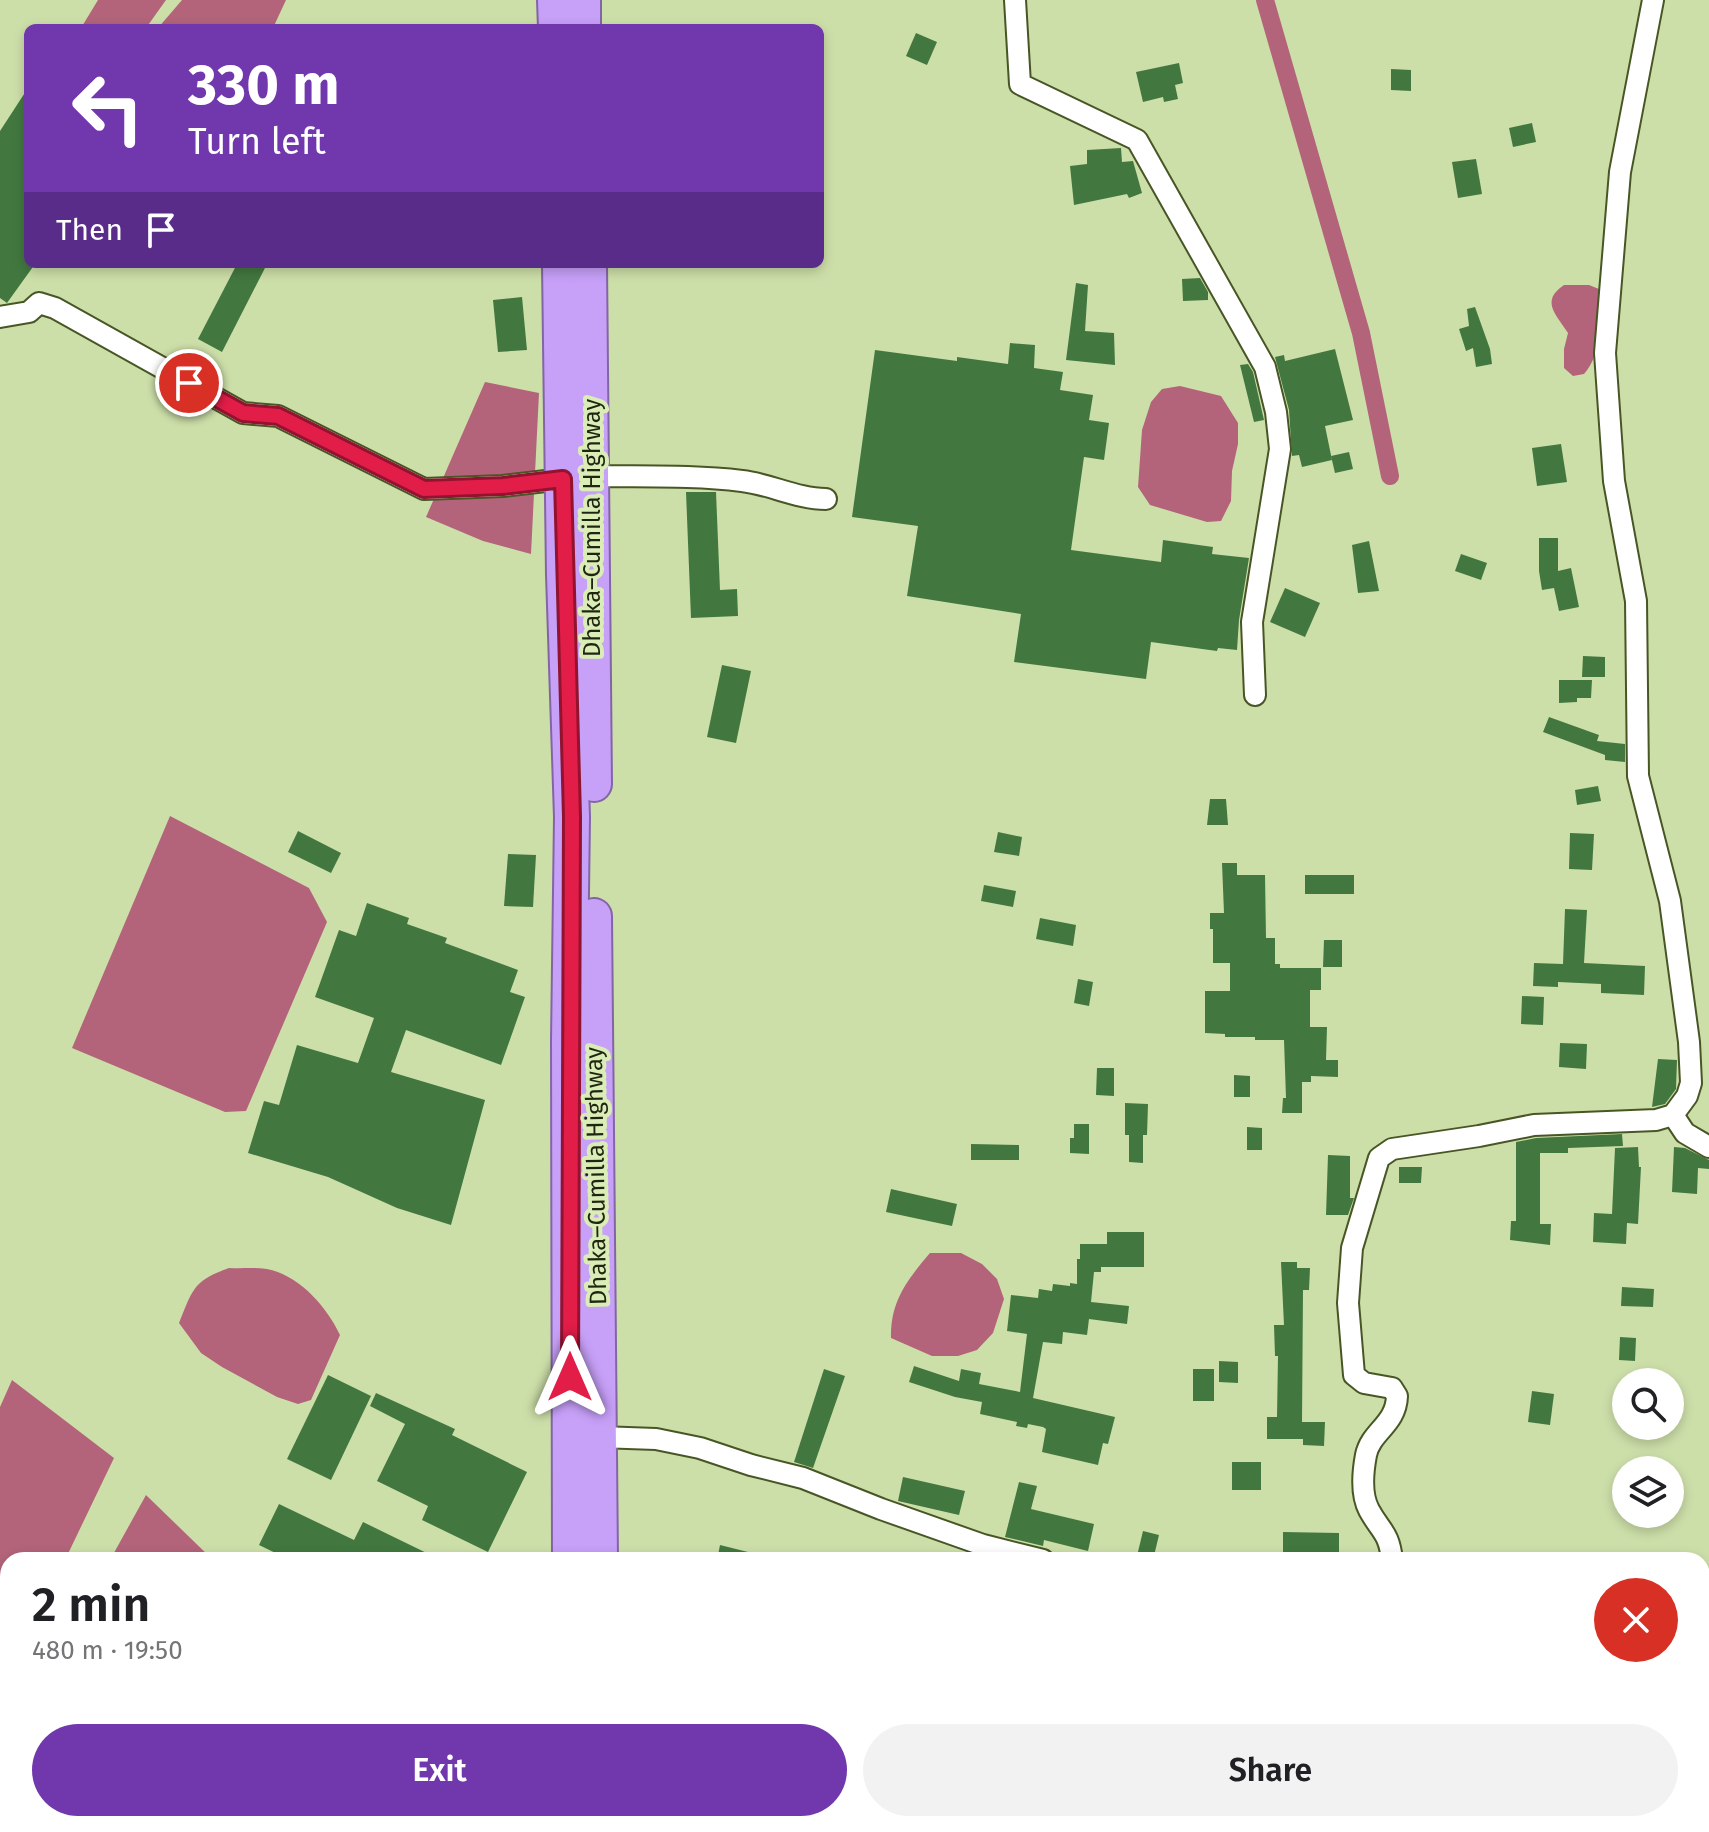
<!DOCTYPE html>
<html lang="en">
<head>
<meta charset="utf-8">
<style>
	:root { --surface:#fff; --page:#f2f2f2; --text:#202124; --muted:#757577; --accent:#7137ad }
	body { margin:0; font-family:"Fira Sans",sans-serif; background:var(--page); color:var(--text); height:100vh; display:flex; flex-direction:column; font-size:30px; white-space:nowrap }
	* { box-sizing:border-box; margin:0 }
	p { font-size:26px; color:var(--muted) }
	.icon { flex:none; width:44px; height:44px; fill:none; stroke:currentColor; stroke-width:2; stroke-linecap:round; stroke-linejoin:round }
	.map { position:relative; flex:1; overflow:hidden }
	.details { position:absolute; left:0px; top:1552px; width:1710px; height:280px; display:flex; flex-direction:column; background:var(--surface); border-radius:24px 24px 0 0; box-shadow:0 4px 12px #0003 }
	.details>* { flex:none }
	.guide { position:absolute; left:24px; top:24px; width:800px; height:244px; border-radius:12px; box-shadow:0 4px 12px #0003; background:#7137ad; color:#fff; overflow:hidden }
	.controls { position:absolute; left:1612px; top:1368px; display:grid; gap:16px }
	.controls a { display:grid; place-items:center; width:72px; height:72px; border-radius:50%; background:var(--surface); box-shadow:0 4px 12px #0003; font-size:40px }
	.pin { position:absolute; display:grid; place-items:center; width:68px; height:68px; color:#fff; margin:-34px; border:4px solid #fff; border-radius:50%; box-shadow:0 2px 8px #0007 }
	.me { position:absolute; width:88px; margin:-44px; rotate:0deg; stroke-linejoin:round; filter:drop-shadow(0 0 6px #0008) }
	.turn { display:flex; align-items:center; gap:28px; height:168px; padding:0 32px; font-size:36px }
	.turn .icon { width:104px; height:104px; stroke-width:2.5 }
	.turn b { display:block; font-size:56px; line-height:68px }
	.then { display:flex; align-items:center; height:76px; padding:0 32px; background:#0003; gap:16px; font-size:30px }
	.round { display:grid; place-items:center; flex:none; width:84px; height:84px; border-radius:42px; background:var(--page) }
	.headline { display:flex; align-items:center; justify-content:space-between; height:136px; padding:0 32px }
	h1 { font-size:48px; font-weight:600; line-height:60px }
	.cta { display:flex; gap:16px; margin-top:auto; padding:16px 32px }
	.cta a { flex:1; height:92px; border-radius:48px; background:var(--accent); color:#fff; font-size:32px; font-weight:600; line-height:92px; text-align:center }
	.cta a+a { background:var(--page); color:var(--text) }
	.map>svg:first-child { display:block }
</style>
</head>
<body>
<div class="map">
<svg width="1709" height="1832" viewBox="0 0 1709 1832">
	<rect width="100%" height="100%" fill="#cddfa9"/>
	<g fill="#b3647a">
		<path d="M 98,0 L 166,0 L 146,28 L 81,28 Z"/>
		<path d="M 182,0 L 286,0 L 273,28 L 158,28 Z"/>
		<path d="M 1564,285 L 1589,285 L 1599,289 C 1601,317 1603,353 1584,374 L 1573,376 L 1564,368 L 1564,349 L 1568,333 C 1556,314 1540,301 1564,285 Z"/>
		<path d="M 485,382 L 539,393 L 531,554 L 483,541 L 426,517 Z"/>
		<path d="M 1180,386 L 1221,396 L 1238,423 L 1238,444 L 1232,471 L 1231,501 L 1221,521 L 1207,522 L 1150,505 L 1138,487 L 1142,430 L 1151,402 L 1162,389 Z"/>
		<path d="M 170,816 L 309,888 L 327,922 L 246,1111 L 225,1112 L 72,1048 Z"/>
		<path d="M 930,1253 L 961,1253 L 982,1264 L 997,1279 L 1004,1299 L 993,1333 L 977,1350 L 958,1356 L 932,1356 L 891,1338 C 890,1302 907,1280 930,1253 Z"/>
		<path d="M 229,1268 C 241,1269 255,1267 267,1269 C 299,1275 327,1307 340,1335 L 311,1400 L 298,1404 L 277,1397 L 222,1367 L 201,1353 L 179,1323 C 193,1289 193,1281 229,1268 Z"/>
		<path d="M 12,1380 L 114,1458 L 65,1560 L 8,1560 L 8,1650 L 0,1647 L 0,1407 Z"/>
		<path d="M 146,1495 L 213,1560 L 110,1560 Z"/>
		<path d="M 50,1824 L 229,1824 L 245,1832 L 46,1832 Z"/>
	</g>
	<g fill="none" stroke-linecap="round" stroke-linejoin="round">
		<path stroke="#b3647a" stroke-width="18" d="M 1265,0 L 1361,333 L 1390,476"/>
	</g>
	<g fill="#42783f">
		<path d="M 916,33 L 937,42 L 927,65 L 906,56 Z"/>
		<path d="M 1179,63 L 1183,83 L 1175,85 L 1178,99 L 1164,102 L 1163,97 L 1143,102 L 1136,72 Z"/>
		<path d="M 1391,69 L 1411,70 L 1411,91 L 1391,90 Z"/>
		<path d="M 28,88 L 28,264 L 35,264 L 7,303 L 0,298 L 0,131 Z"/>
		<path d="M 1532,123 L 1536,142 L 1513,147 L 1509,128 Z"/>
		<path d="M 1121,148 L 1122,162 L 1133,161 L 1142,193 L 1129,198 L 1127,194 L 1074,205 L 1070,166 L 1087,164 L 1087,150 Z"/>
		<path d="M 1476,159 L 1482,194 L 1458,198 L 1452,162 Z"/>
		<path d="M 237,264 L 267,264 L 222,352 L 198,339 Z"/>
		<path d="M 1200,278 L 1208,292 L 1208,300 L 1183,301 L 1182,279 Z"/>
		<path d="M 1076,283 L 1088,285 L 1085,331 L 1114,333 L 1115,365 L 1066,360 Z"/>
		<path d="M 522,297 L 527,350 L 498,352 L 493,300 Z"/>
		<path d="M 1475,307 L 1490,349 L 1492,364 L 1476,367 L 1473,348 L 1466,351 L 1459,329 L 1469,326 L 1467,309 Z"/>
		<path d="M 1010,343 L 1035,345 L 1034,368 L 1063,372 L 1060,390 L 1093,395 L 1089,420 L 1109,423 L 1104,460 L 1084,457 L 1071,550 L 1161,562 L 1163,540 L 1213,547 L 1212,554 L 1249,558 L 1239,620 L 1237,650 L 1218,648 L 1217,651 L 1151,642 L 1146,679 L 1014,662 L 1021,614 L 907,596 L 918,526 L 852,517 L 875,350 L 957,361 L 957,357 L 1008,364 Z"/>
		<path d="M 1335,349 L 1353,420 L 1325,426 L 1332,460 L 1302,467 L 1299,455 L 1292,456 L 1289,410 L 1275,357 L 1284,355 L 1285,361 Z"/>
		<path d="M 1248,364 L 1253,372 L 1264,420 L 1254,422 L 1240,365 Z"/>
		<path d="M 1561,444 L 1567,482 L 1537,486 L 1532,448 Z"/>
		<path d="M 1349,452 L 1353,469 L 1335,473 L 1331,456 Z"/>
		<path d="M 686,492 L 716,492 L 720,590 L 737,589 L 738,616 L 691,618 Z"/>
		<path d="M 1539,538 L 1558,538 L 1558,571 L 1571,568 L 1579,607 L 1559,611 L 1554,588 L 1542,590 L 1539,571 Z"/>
		<path d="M 1369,541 L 1379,591 L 1358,593 L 1352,545 Z"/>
		<path d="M 1461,554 L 1487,563 L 1481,580 L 1455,571 Z"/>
		<path d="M 1285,588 L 1320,603 L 1305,637 L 1270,622 Z"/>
		<path d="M 1583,656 L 1605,657 L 1605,677 L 1582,677 Z"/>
		<path d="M 722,665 L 751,671 L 736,743 L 707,737 Z"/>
		<path d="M 1559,680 L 1592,680 L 1591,698 L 1577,698 L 1577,702 L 1559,703 Z"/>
		<path d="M 1549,717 L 1599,735 L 1597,741 L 1625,744 L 1625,762 L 1605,760 L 1605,755 L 1543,732 Z"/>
		<path d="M 1598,786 L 1601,801 L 1577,805 L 1575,790 Z"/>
		<path d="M 1210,799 L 1226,799 L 1228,825 L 1207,825 Z"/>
		<path d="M 298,831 L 341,853 L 331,873 L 288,852 Z"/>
		<path d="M 998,832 L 1022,837 L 1019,856 L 994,852 Z"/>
		<path d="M 1570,833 L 1594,834 L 1592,870 L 1569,869 Z"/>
		<path d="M 508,854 L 536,855 L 533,907 L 504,906 Z"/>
		<path d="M 1222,863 L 1237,863 L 1237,875 L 1265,875 L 1266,938 L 1275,938 L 1275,964 L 1280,964 L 1280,968 L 1321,968 L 1321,990 L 1310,990 L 1310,1027 L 1327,1027 L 1326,1060 L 1338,1060 L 1338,1077 L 1311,1076 L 1311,1082 L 1302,1082 L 1302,1113 L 1282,1113 L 1283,1098 L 1286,1098 L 1284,1040 L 1255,1040 L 1255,1037 L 1225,1037 L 1225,1034 L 1205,1033 L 1205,991 L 1230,991 L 1230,963 L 1213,963 L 1213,929 L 1210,929 L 1210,913 L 1224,913 Z"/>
		<rect x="1305" y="875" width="49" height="19"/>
		<path d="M 984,885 L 1016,891 L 1013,907 L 981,901 Z"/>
		<path d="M 367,903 L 409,918 L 407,924 L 447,938 L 445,943 L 518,970 L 510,992 L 525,997 L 501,1065 L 406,1030 L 391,1072 L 485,1100 L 451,1225 L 397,1208 L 328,1177 L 248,1153 L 264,1101 L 279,1105 L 297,1045 L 358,1063 L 374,1018 L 315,997 L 339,930 L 356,936 Z"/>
		<path d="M 1565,909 L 1587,910 L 1584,963 L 1645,966 L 1644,995 L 1601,993 L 1601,984 L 1558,982 L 1558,987 L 1533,986 L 1534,963 L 1563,964 Z"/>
		<path d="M 1040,918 L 1076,925 L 1073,946 L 1036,939 Z"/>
		<path d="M 1324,940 L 1342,940 L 1342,967 L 1323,967 Z"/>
		<path d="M 1078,979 L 1093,982 L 1089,1006 L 1074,1003 Z"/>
		<path d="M 1522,996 L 1544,997 L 1543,1025 L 1521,1024 Z"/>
		<path d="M 1560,1043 L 1587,1044 L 1586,1069 L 1559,1067 Z"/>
		<path d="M 1658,1059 L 1677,1060 L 1676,1089 L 1665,1104 L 1652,1107 Z"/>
		<path d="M 1097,1068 L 1114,1068 L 1114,1096 L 1096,1095 Z"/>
		<path d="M 1234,1075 L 1250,1076 L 1250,1097 L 1234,1097 Z"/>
		<path d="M 1125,1103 L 1148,1104 L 1147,1135 L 1143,1135 L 1143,1163 L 1129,1162 L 1129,1135 L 1125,1135 Z"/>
		<path d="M 1074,1124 L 1089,1124 L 1089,1154 L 1070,1153 L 1070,1138 L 1074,1138 Z"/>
		<path d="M 1247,1127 L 1262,1128 L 1262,1150 L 1247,1150 Z"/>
		<path d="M 1622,1134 L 1623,1146 L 1568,1148 L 1568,1153 L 1540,1153 L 1540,1224 L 1551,1224 L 1550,1245 L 1510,1240 L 1511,1221 L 1516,1221 L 1516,1142 L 1536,1138 Z"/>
		<path d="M 971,1144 L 1019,1145 L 1019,1160 L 971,1160 Z"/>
		<path d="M 1638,1147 L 1639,1167 L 1641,1167 L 1638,1224 L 1627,1223 L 1626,1244 L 1593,1242 L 1594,1213 L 1612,1214 L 1615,1148 Z"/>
		<path d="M 1674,1147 L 1685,1148 L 1709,1160 L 1709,1169 L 1698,1168 L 1697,1194 L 1672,1192 Z"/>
		<path d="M 1328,1155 L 1350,1156 L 1350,1198 L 1354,1198 L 1348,1215 L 1326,1215 Z"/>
		<path d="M 1399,1167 L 1422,1167 L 1421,1183 L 1399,1183 Z"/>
		<path d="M 891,1189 L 957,1204 L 952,1226 L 886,1212 Z"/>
		<path d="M 1107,1232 L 1144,1232 L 1144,1267 L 1101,1267 L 1101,1272 L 1094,1272 L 1091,1302 L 1129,1306 L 1127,1324 L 1089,1319 L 1087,1335 L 1063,1332 L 1062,1344 L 1043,1342 L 1033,1398 L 1115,1417 L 1108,1444 L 1103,1443 L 1098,1465 L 1042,1452 L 1046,1429 L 1043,1427 L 1028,1424 L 1027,1428 L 1016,1426 L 1017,1422 L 980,1414 L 982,1402 L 955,1397 L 909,1382 L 914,1366 L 959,1381 L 961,1369 L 981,1373 L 979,1384 L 1020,1392 L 1027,1334 L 1007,1331 L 1011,1295 L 1038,1298 L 1039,1289 L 1052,1291 L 1053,1284 L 1070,1286 L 1070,1283 L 1077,1284 L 1077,1259 L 1080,1259 L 1080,1244 L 1107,1244 Z"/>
		<path d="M 1281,1262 L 1297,1262 L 1297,1268 L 1310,1268 L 1309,1290 L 1303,1290 L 1302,1422 L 1325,1422 L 1324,1446 L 1303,1445 L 1303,1439 L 1267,1439 L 1267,1417 L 1277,1417 L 1278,1356 L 1275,1356 L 1274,1325 L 1284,1325 Z"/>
		<path d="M 1622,1287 L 1654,1289 L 1653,1307 L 1621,1306 Z"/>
		<path d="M 1620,1337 L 1636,1338 L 1635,1361 L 1619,1360 Z"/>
		<path d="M 1219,1361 L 1238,1362 L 1238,1383 L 1219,1382 Z"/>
		<path d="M 824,1369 L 845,1376 L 813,1468 L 794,1462 Z"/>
		<rect x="1193" y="1369" width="21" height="32"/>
		<path d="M 328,1375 L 371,1396 L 331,1480 L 287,1459 Z"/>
		<path d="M 1532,1391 L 1554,1394 L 1550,1425 L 1528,1422 Z"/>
		<path d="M 376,1393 L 455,1429 L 452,1435 L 527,1472 L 488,1552 L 422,1520 L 428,1506 L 377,1481 L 405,1424 L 370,1406 Z"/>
		<rect x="1232" y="1462" width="29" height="28"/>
		<path d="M 903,1477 L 965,1491 L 959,1515 L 898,1501 Z"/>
		<path d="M 1019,1482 L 1037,1486 L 1031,1509 L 1094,1524 L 1088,1551 L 1044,1540 L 1043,1546 L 1005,1537 Z"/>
		<path d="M 279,1504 L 354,1540 L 363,1522 L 441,1560 L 290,1560 L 259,1545 Z"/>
		<path d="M 1143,1531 L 1159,1535 L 1153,1560 L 1136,1560 Z"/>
		<path d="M 1283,1532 L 1339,1533 L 1339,1560 L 1283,1560 Z"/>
		<path d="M 720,1545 L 760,1555 L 759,1560 L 717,1560 Z"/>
	</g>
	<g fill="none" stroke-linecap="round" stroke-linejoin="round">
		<defs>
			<g id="minor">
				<path d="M 1015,0 L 1020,84 L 1137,140 L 1265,367 L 1276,412 L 1280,449 L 1252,622 L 1255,695"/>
				<path d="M 0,317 L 29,312 L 39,303 L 55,308 L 243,413 L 278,416 L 424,489 L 503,486 L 563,479"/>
				<path d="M 592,476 C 642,477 692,475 742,481 C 770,484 797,499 826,499"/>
				<path d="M 1673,1115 L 1685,1133 L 1709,1147"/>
				<path d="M 599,1437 L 656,1439 L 700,1448 L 751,1465 L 803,1478 L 881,1509 L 983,1545 L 1043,1560"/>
				<path d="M 1392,1560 C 1389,1532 1381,1532 1369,1510 C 1361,1495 1363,1471 1366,1455 C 1371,1431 1396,1425 1397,1396 L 1392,1388 L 1364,1383 L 1354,1375 L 1348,1303 L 1352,1248 L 1379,1158 L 1392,1149 L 1479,1136 L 1534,1125 L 1656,1120 L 1673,1115 L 1687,1096 L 1691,1083 L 1689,1042 L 1670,901 L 1638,776 L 1636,601 L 1614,481 L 1605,353 L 1620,172 L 1653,0"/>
				<path d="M 1447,1832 L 1447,1824"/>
			</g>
			<g id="trunk">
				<path d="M 555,0 L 556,28"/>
				<path d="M 583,0 L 583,28"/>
				<path d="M 560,264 L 564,575 L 572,817 L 569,1041 L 570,1560"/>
				<path d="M 589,264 L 594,784"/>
				<path d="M 594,916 L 600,1560"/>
				<path d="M 571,1824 L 571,1832"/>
				<path d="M 598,1832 L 598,1824"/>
			</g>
		</defs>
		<use href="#minor" stroke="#485625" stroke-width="24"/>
		<use href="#trunk" stroke="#8365a6" stroke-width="38"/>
		<use href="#minor" stroke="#fff" stroke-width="20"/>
		<use href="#trunk" stroke="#c7a0f8" stroke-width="34"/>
	</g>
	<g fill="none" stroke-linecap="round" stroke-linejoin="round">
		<defs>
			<path id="route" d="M 189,383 L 243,413 L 278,416 L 424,489 L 503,486 L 563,479 L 572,817 L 570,1377"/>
		</defs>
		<use href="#route" stroke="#92132f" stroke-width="20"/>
		<use href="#route" stroke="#e11d48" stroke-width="14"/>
	</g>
	<g text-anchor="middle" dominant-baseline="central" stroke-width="8" stroke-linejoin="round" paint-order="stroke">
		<g font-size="24" fill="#1f2510" stroke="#daedb6">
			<text transform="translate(592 528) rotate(-90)">Dhaka–Cumilla Highway</text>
			<text transform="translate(596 1176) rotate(-91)">Dhaka–Cumilla Highway</text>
		</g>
	</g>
</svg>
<div class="controls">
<a><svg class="icon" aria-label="search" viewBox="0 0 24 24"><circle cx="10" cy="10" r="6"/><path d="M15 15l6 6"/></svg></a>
<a><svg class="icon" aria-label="layers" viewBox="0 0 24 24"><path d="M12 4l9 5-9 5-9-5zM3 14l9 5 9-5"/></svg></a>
</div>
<div class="pin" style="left:189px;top:383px;background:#d93025"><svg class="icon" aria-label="arrive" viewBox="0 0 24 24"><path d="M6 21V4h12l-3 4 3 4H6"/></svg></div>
<svg class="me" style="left:570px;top:1377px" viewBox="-20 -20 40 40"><path d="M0-17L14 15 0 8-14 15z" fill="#e11d48" stroke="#fff" stroke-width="4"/></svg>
<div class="guide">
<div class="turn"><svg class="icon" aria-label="left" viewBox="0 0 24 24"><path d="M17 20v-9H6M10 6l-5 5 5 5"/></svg><div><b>330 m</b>Turn left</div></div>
<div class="then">Then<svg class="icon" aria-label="arrive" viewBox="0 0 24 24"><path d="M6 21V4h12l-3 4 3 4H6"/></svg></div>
</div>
<section class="details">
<div class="headline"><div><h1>2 min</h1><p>480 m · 19:50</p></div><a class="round" style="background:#d93025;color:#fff"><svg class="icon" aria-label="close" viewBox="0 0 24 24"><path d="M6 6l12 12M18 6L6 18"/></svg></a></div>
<div class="cta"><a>Exit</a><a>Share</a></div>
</section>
</div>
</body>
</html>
